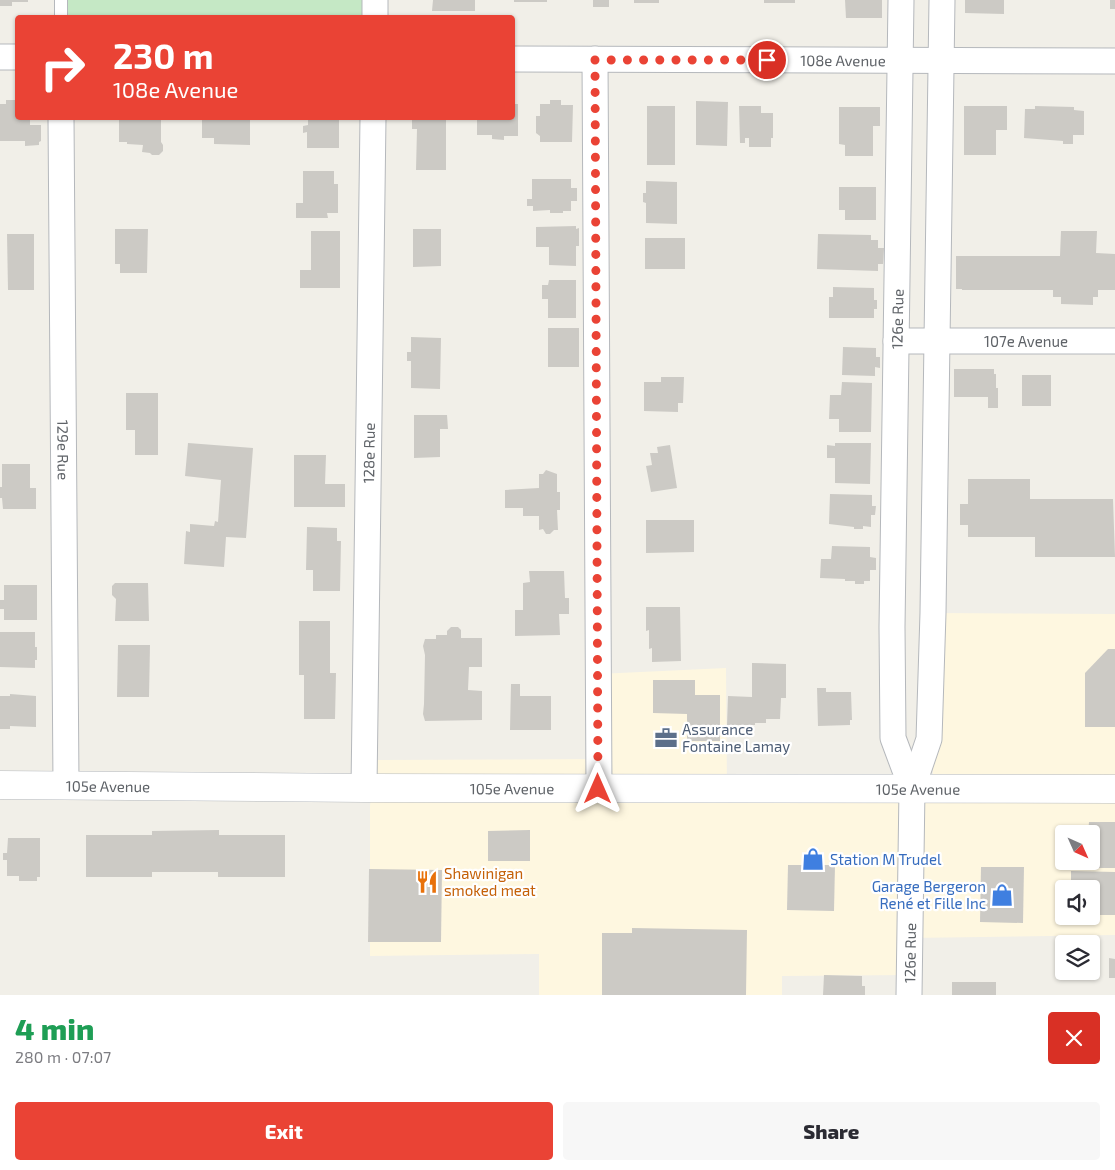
<!DOCTYPE html>
<html lang="en">
<head>
<meta charset="utf-8">
<style>
	:root { --surface:#fff; --page:#f7f7f7; --text:#2b2b33; --muted:#7c7c81; --accent:#ea4335 }
	body { margin:0; font-family:"Exo 2",sans-serif; background:var(--page); color:var(--text); height:100vh; display:flex; flex-direction:column; font-size:19px; white-space:nowrap }
	* { box-sizing:border-box; margin:0 }
	p { font-size:16px; color:var(--muted) }
	.icon { flex:none; width:28px; height:28px; fill:none; stroke:currentColor; stroke-width:2; stroke-linecap:round; stroke-linejoin:round }
	.map { position:relative; height:995px; overflow:hidden }
	.side { display:flex; flex-direction:column; background:var(--surface); flex:1 }
	.side>* { flex:none }
	.banner { position:absolute; left:15px; top:15px; width:500px; height:105px; border-radius:5px; box-shadow:0 1px 4px #0004; background:#ea4335; color:#fff; overflow:hidden }
	.needle { width:32px; rotate:135deg }
	.tools { position:absolute; left:1055px; top:825px; display:grid; gap:10px }
	.tools a { display:grid; place-items:center; width:45px; height:45px; border-radius:5px; background:var(--surface); box-shadow:0 1px 4px #0004; font-size:25px }
	.pin { position:absolute; display:grid; place-items:center; width:42px; height:42px; color:#fff; margin:-21px; border:2px solid #fff; border-radius:50%; box-shadow:0 1px 5px #0007 }
	.me { position:absolute; width:55px; margin:-28px; rotate:0deg; stroke-linejoin:round; filter:drop-shadow(0 0 4px #0008) }
	.turn { display:flex; align-items:center; gap:18px; height:105px; padding:0 15px; font-size:22px }
	.turn .icon { width:65px; height:65px; stroke-width:2.5 }
	.turn b { display:block; font-size:35px; line-height:42px }
	.round { display:grid; place-items:center; flex:none; width:52px; height:52px; border-radius:5px; background:var(--page) }
	.headline { display:flex; align-items:center; justify-content:space-between; height:85px; padding:0 15px }
	h1 { font-size:30px; font-weight:800; line-height:38px; color:#1e9e55 }
	.primary-button { display:flex; gap:10px; margin-top:auto; padding:10px 15px }
	.primary-button a { flex:1; height:58px; border-radius:5px; background:var(--accent); color:#fff; font-size:20px; font-weight:800; line-height:58px; text-align:center }
	.primary-button a+a { background:var(--page); color:var(--text) }
	.map>svg:first-child { display:block }
</style>
</head>
<body>
<div class="map">
<svg width="1115" height="995" viewBox="0 0 1115 995">
	<rect width="100%" height="100%" fill="#f1efe8"/>
	<path fill="#fef7e0" fill-rule="evenodd" d="M 933,613 L 1115,614 L 1115,935 L 910,938 L 910,975 L 782,976 L 782,995 L 539,995 L 539,954 L 370,956 L 370,806 L 375,760 L 598,759 L 598,674 L 726,668 L 727,789 L 933,789 ZM 1064,834 L 1091,834 L 1091,861 L 1064,861 ZM 1064,889 L 1091,889 L 1091,916 L 1064,916 Z"/>
	<rect fill="#c5e8c5" x="61" y="0" width="314" height="17"/>
	<g fill="#cccac5">
		<path d="M 0,0 L 28,0 L 28,2 L 12,2 L 12,6 L 0,6 Z"/>
		<path d="M 433,0 L 475,0 L 475,11 L 432,11 Z"/>
		<rect x="514" y="0" width="33" height="2"/>
		<rect x="593" y="0" width="16" height="7"/>
		<rect x="634" y="0" width="25" height="3"/>
		<rect x="764" y="0" width="31" height="3"/>
		<path d="M 845,0 L 882,0 L 882,18 L 846,18 Z"/>
		<path d="M 965,0 L 1004,0 L 1004,14 L 965,13 Z"/>
		<rect x="1110" y="0" width="5" height="9"/>
		<path d="M 6,100 L 15,100 L 15,104 L 18,104 L 18,118 L 30,118 L 30,125 L 41,125 L 41,141 L 39,142 L 39,145 L 25,146 L 25,141 L 0,141 L 0,104 L 6,104 Z"/>
		<path d="M 550,100 L 561,100 L 561,105 L 573,105 L 572,142 L 540,142 L 540,136 L 536,133 L 536,116 L 540,116 L 540,104 L 550,104 Z"/>
		<path d="M 696,101 L 728,102 L 727,146 L 696,145 Z"/>
		<path d="M 512,104 L 518,104 L 518,136 L 504,136 L 504,140 L 492,139 L 492,135 L 477,135 L 477,118 L 512,118 Z"/>
		<rect x="647" y="106" width="28" height="59"/>
		<path d="M 739,106 L 761,106 L 761,113 L 773,113 L 773,138 L 771,138 L 771,147 L 749,147 L 749,138 L 745,138 L 745,143 L 740,143 Z"/>
		<path d="M 964,106 L 1007,106 L 1007,130 L 996,130 L 996,155 L 964,155 Z"/>
		<path d="M 1035,106 L 1074,107 L 1074,110 L 1084,111 L 1084,135 L 1073,135 L 1073,144 L 1063,144 L 1063,141 L 1024,138 L 1025,109 L 1035,109 Z"/>
		<path d="M 839,107 L 880,107 L 880,126 L 873,126 L 873,156 L 845,156 L 845,145 L 839,144 Z"/>
		<path d="M 119,118 L 161,118 L 161,142 L 163,145 L 163,151 L 159,155 L 152,155 L 150,153 L 142,152 L 143,145 L 127,144 L 127,142 L 119,142 Z"/>
		<path d="M 202,118 L 250,118 L 250,145 L 214,144 L 214,138 L 202,138 Z"/>
		<path d="M 308,118 L 339,118 L 339,148 L 307,148 L 307,132 L 303,133 L 303,126 L 308,125 Z"/>
		<path d="M 412,118 L 446,118 L 446,170 L 416,170 L 417,129 L 412,129 Z"/>
		<path d="M 303,171 L 334,171 L 334,184 L 338,184 L 338,213 L 327,213 L 328,218 L 296,218 L 296,203 L 303,203 Z"/>
		<path d="M 532,179 L 571,179 L 571,188 L 577,188 L 577,201 L 571,201 L 571,211 L 563,211 L 563,213 L 550,213 L 550,210 L 533,211 L 533,206 L 527,206 L 527,199 L 532,199 Z"/>
		<path d="M 646,181 L 677,182 L 677,224 L 646,223 L 646,203 L 643,202 L 643,193 L 646,193 Z"/>
		<path d="M 839,187 L 876,187 L 876,220 L 845,220 L 845,210 L 839,210 Z"/>
		<path d="M 576,226 L 576,229 L 579,228 L 579,246 L 576,246 L 576,266 L 549,265 L 549,247 L 536,247 L 536,227 Z"/>
		<path d="M 115,229 L 148,229 L 147,273 L 120,273 L 120,264 L 115,264 Z"/>
		<path d="M 413,229 L 441,229 L 441,266 L 413,267 Z"/>
		<path d="M 311,231 L 340,231 L 340,288 L 300,288 L 300,270 L 311,270 Z"/>
		<path d="M 1061,231 L 1097,231 L 1096,253 L 1115,254 L 1115,290 L 1098,290 L 1098,297 L 1093,297 L 1093,305 L 1061,304 L 1061,297 L 1053,297 L 1053,290 L 962,290 L 962,289 L 956,289 L 956,256 L 1060,256 Z"/>
		<path d="M 7,234 L 34,234 L 34,290 L 8,290 Z"/>
		<path d="M 818,234 L 871,235 L 871,240 L 878,240 L 878,248 L 884,248 L 883,264 L 878,264 L 878,271 L 817,269 Z"/>
		<rect x="645" y="238" width="40" height="31"/>
		<path d="M 549,280 L 576,280 L 576,318 L 548,318 L 548,299 L 542,299 L 542,285 L 548,285 Z"/>
		<path d="M 833,287 L 874,288 L 874,300 L 877,300 L 877,309 L 874,309 L 874,318 L 829,318 L 829,297 L 833,297 Z"/>
		<rect x="548" y="328" width="31" height="39"/>
		<path d="M 411,337 L 441,338 L 440,389 L 411,388 L 411,361 L 407,361 L 407,352 L 411,352 Z"/>
		<path d="M 843,347 L 876,348 L 876,357 L 880,357 L 880,368 L 875,367 L 875,376 L 842,375 Z"/>
		<path d="M 954,369 L 994,369 L 994,374 L 996,374 L 996,388 L 998,388 L 998,408 L 988,408 L 988,397 L 954,397 Z"/>
		<rect x="1022" y="375" width="29" height="31"/>
		<path d="M 661,377 L 684,377 L 683,403 L 678,403 L 678,412 L 644,411 L 644,382 L 661,382 Z"/>
		<path d="M 842,382 L 872,383 L 871,432 L 839,432 L 839,419 L 829,419 L 830,395 L 841,395 Z"/>
		<path d="M 126,393 L 158,393 L 158,455 L 135,455 L 135,430 L 126,430 Z"/>
		<path d="M 414,415 L 447,415 L 448,429 L 440,429 L 440,457 L 414,458 Z"/>
		<path d="M 188,443 L 253,448 L 246,538 L 226,537 L 224,567 L 184,564 L 186,531 L 190,532 L 190,524 L 214,526 L 215,521 L 218,522 L 221,480 L 185,476 Z"/>
		<path d="M 835,443 L 871,443 L 870,484 L 835,483 L 835,458 L 827,458 L 827,445 L 835,446 Z"/>
		<path d="M 670,445 L 677,488 L 651,492 L 646,466 L 652,465 L 650,453 L 658,453 L 657,447 Z"/>
		<path d="M 294,455 L 326,455 L 325,484 L 345,484 L 345,507 L 294,507 Z"/>
		<path d="M 2,464 L 30,464 L 30,488 L 36,488 L 36,509 L 3,509 L 2,498 L 0,498 L 0,487 L 2,487 Z"/>
		<path d="M 546,470 L 557,474 L 557,492 L 560,492 L 560,510 L 557,510 L 558,530 L 554,530 L 550,534 L 546,534 L 543,529 L 539,530 L 539,516 L 523,516 L 523,508 L 505,508 L 505,490 L 539,488 L 539,474 L 543,474 Z"/>
		<path d="M 968,479 L 1030,479 L 1030,499 L 1113,499 L 1115,557 L 1035,557 L 1035,537 L 968,537 L 968,525 L 960,525 L 960,504 L 968,504 Z"/>
		<path d="M 830,494 L 872,495 L 872,506 L 876,506 L 875,515 L 871,515 L 871,527 L 863,526 L 863,529 L 854,529 L 854,527 L 829,524 Z"/>
		<path d="M 646,520 L 694,520 L 694,552 L 646,553 Z"/>
		<path d="M 307,527 L 337,528 L 337,541 L 341,541 L 340,591 L 313,591 L 313,570 L 306,570 Z"/>
		<path d="M 832,546 L 870,547 L 870,557 L 876,558 L 876,570 L 870,570 L 870,581 L 864,581 L 864,584 L 855,584 L 855,581 L 845,581 L 845,579 L 820,578 L 821,559 L 831,559 Z"/>
		<path d="M 529,571 L 564,571 L 565,598 L 569,598 L 569,614 L 559,614 L 560,635 L 515,636 L 515,610 L 523,610 L 523,583 L 530,582 Z"/>
		<path d="M 115,583 L 148,583 L 149,621 L 115,621 L 116,599 L 112,595 L 112,586 Z"/>
		<path d="M 4,585 L 37,585 L 37,620 L 4,620 L 4,609 L 0,609 L 0,600 L 4,600 Z"/>
		<path d="M 646,607 L 680,607 L 681,661 L 652,662 L 652,648 L 649,649 L 649,630 L 646,631 Z"/>
		<path d="M 299,621 L 330,621 L 330,673 L 336,673 L 335,719 L 304,719 L 304,675 L 299,675 Z"/>
		<path d="M 451,627 L 458,627 L 461,630 L 461,638 L 482,638 L 482,667 L 469,667 L 468,690 L 482,691 L 482,720 L 425,721 L 423,714 L 424,704 L 425,655 L 423,646 L 425,639 L 436,639 L 436,635 L 447,635 L 447,631 Z"/>
		<path d="M 0,632 L 35,632 L 35,647 L 37,647 L 37,660 L 35,660 L 35,668 L 0,667 Z"/>
		<path d="M 118,645 L 150,645 L 149,697 L 117,697 Z"/>
		<path d="M 1108,649 L 1115,649 L 1115,727 L 1085,727 L 1085,673 Z"/>
		<path d="M 752,663 L 786,664 L 786,698 L 781,698 L 780,719 L 766,719 L 766,723 L 755,723 L 755,725 L 727,725 L 728,696 L 752,697 Z"/>
		<path d="M 653,680 L 695,680 L 695,695 L 720,695 L 720,741 L 687,741 L 687,714 L 653,713 Z"/>
		<path d="M 511,684 L 520,684 L 520,696 L 551,696 L 551,730 L 510,730 Z"/>
		<path d="M 817,688 L 826,688 L 826,692 L 851,692 L 852,720 L 850,720 L 850,725 L 818,726 Z"/>
		<path d="M 10,694 L 36,696 L 36,727 L 10,726 L 10,729 L 0,729 L 0,696 L 10,696 Z"/>
		<path d="M 1089,822 L 1115,822 L 1115,868 L 1088,868 L 1088,861 L 1091,861 L 1091,834 L 1088,834 Z"/>
		<path d="M 219,830 L 219,835 L 285,835 L 285,877 L 218,877 L 218,872 L 152,872 L 152,877 L 86,877 L 86,835 L 152,835 L 152,831 Z"/>
		<path d="M 530,830 L 530,861 L 488,861 L 488,831 Z"/>
		<path d="M 8,838 L 40,838 L 40,877 L 37,877 L 37,881 L 19,881 L 19,876 L 7,876 L 7,860 L 3,860 L 3,853 L 7,853 Z"/>
		<path d="M 788,865 L 835,865 L 834,911 L 787,910 Z"/>
		<path d="M 981,867 L 1024,867 L 1023,923 L 980,922 Z"/>
		<path d="M 369,869 L 442,870 L 441,942 L 368,942 Z"/>
		<path d="M 1071,871 L 1115,872 L 1115,915 L 1091,915 L 1091,889 L 1071,889 Z"/>
		<path d="M 632,928 L 747,930 L 746,995 L 602,995 L 602,933 L 632,933 Z"/>
		<path d="M 1109,958 L 1115,959 L 1115,978 L 1109,978 Z"/>
		<path d="M 824,975 L 862,976 L 862,986 L 865,986 L 865,995 L 823,995 Z"/>
		<rect x="952" y="982" width="44" height="13"/>
	</g>
	<g fill="none" stroke-linecap="round" stroke-linejoin="round">
		<defs>
			<path id="lane" d="M 61,0 L 61,18"/>
			<g id="street">
				<path d="M 901,0 L 892,627 L 893,738 L 912,789"/>
				<path d="M 375,18 L 375,0"/>
				<path d="M 0,57 L 18,57"/>
				<path id="s1" d="M 512,59 L 1115,61"/>
				<path d="M 595,59 L 599,789"/>
				<path id="s2" d="M 61,118 L 66,784"/>
				<path id="s3" d="M 896,341 L 1115,341"/>
				<path id="s4" d="M 364,788 L 373,118"/>
				<path id="s5" d="M 909,995 L 912,789 L 929,739 L 933,613 L 942,0"/>
			</g>
			<g id="secondary">
				<path id="s6" d="M 0,785 L 364,788 L 1115,789"/>
			</g>
		</defs>
		<use href="#lane" stroke="#b5b8bc" stroke-width="14"/>
		<use href="#street" stroke="#b5b8bc" stroke-width="27"/>
		<use href="#secondary" stroke="#b6babf" stroke-width="29"/>
		<use href="#lane" stroke="#fff" stroke-width="12"/>
		<use href="#street" stroke="#fff" stroke-width="25"/>
		<use href="#secondary" stroke="#fff" stroke-width="28"/>
	</g>
	<g fill="none" stroke-linecap="round" stroke-linejoin="round">
		<path stroke="#ea4335" stroke-width="9" stroke-dasharray="0 16.2" d="M 598,789 L 595,60 L 767,60"/>
	</g>
	<defs>
		<symbol id="office-bare" viewBox="-9 -9 18 18"><path d="M-6-3h4V-5.5h4V-3h4V5H-6ZM-1-4.5V-3h2v-1.5ZM-6 0V1H6V0Z" fill="#5c6f8a" stroke="#fff" stroke-width="2.5" paint-order="stroke"/></symbol>
		<symbol id="shop-bare" viewBox="-9 -9 18 18"><path d="M-5-2.5h2.3a2.7 3.5 0 0 1 5.4 0H5L5.5 6h-11ZM-1.5-2.5h3a1.5 2.3 0 0 0-3 0Z" fill="#3f7fe0" stroke="#fff" stroke-width="2.5" paint-order="stroke"/></symbol>
		<symbol id="restaurant-bare" viewBox="-9 -9 18 18"><path d="M-5-6h1v4h1v-4h1v4h1v-4h1v5L-1.5 .5V6h-2V.5L-5-1ZM5-6V6H3V1.5H1.5Q1.5-4 5-6Z" fill="#e8710a" stroke="#fff" stroke-width="2.5" paint-order="stroke"/></symbol>
	</defs>
	<g fill-rule="evenodd">
		<use href="#office-bare" x="650" y="722" width="32" height="32"/>
		<use href="#shop-bare" x="797" y="843" width="32" height="32"/>
		<use href="#restaurant-bare" x="411" y="866" width="32" height="32"/>
		<use href="#shop-bare" x="986" y="879" width="32" height="32"/>
	</g>
	<g text-anchor="middle" dominant-baseline="central" stroke-width="4.5" stroke-linejoin="round" paint-order="stroke">
		<g font-size="15" fill="#5f6368" stroke="#fff">
			<text stroke="none"><textPath href="#s1" startOffset="331">108e Avenue</textPath></text>
			<text transform="translate(897 319) rotate(-89)">126e Rue</text>
			<text stroke="none"><textPath href="#s3" startOffset="130">107e Avenue</textPath></text>
			<text stroke="none"><textPath href="#s2" startOffset="332">129e Rue</textPath></text>
			<text stroke="none"><textPath href="#s4" startOffset="335">128e Rue</textPath></text>
			<text stroke="none"><textPath href="#s6" startOffset="108">105e Avenue</textPath></text>
			<text stroke="none"><textPath href="#s6" startOffset="512">105e Avenue</textPath></text>
			<text stroke="none"><textPath href="#s6" startOffset="918">105e Avenue</textPath></text>
			<text stroke="none"><textPath href="#s5" startOffset="42">126e Rue</textPath></text>
		</g>
		<g font-size="15" fill="#4e5e75" stroke="#fff" text-anchor="start">
			<text x="682" y="729">Assurance<tspan x="682" dy="17">Fontaine Lamay</tspan></text>
		</g>
		<g font-size="15" fill="#366cbe" stroke="#fff" text-anchor="start">
			<text x="830" y="859">Station M Trudel</text>
			<text x="986" y="886" text-anchor="end">Garage Bergeron<tspan x="986" dy="17">René et Fille Inc</tspan></text>
		</g>
		<g font-size="15" fill="#c56008" stroke="#fff" text-anchor="start">
			<text x="444" y="873">Shawinigan<tspan x="444" dy="17">smoked meat</tspan></text>
		</g>
	</g>
</svg>
<div class="tools">
<a><svg class="needle" viewBox="-14 -14 28 28"><path d="M0-13l5 13h-10z" fill="#e53935"/><path d="M0 13l5-13h-10z" fill="#7c7c81"/></svg></a>
<a><svg class="icon" aria-label="sound" viewBox="0 0 24 24"><path d="M4 9h4l5-4v14l-5-4H4zM17 9q2 3 0 6"/></svg></a>
<a><svg class="icon" aria-label="layers" viewBox="0 0 24 24"><path d="M12 4l9 5-9 5-9-5zM3 14l9 5 9-5"/></svg></a>
</div>
<div class="pin" style="left:767px;top:60px;background:#d93025"><svg class="icon" aria-label="arrive" viewBox="0 0 24 24"><path d="M6 21V4h12l-3 4 3 4H6"/></svg></div>
<svg class="me" style="left:598px;top:789px" viewBox="-20 -20 40 40"><path d="M0-17L14 15 0 8-14 15z" fill="#ea4335" stroke="#fff" stroke-width="4"/></svg>
<div class="banner">
<div class="turn"><svg class="icon" aria-label="right" viewBox="0 0 24 24"><path d="M7 20v-9h11M14 6l5 5-5 5"/></svg><div><b>230 m</b>108e Avenue</div></div>
</div>
</div>
<section class="side">
<div class="headline"><div><h1>4 min</h1><p>280 m · 07:07</p></div><a class="round" style="background:#d93025;color:#fff"><svg class="icon" aria-label="close" viewBox="0 0 24 24"><path d="M6 6l12 12M18 6L6 18"/></svg></a></div>
<div class="primary-button"><a>Exit</a><a>Share</a></div>
</section>
</body>
</html>
